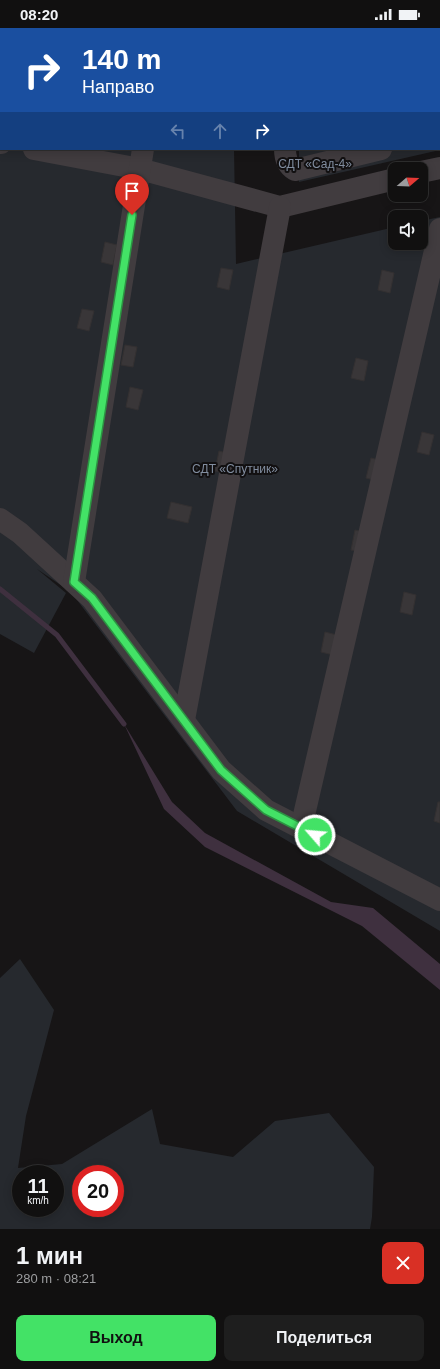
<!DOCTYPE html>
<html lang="ru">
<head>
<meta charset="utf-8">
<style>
	:root { --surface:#111010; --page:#1e1e1e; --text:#f1f3f6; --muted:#9c9d9f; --line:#303030; --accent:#43e266 }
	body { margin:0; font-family:Arial,sans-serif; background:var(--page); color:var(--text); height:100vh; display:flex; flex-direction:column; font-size:15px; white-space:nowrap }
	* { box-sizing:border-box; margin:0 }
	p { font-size:13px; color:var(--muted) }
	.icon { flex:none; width:22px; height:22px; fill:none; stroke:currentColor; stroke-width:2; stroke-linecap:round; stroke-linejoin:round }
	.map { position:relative; height:1201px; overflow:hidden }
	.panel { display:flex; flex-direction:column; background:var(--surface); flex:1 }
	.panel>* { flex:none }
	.top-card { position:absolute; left:0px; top:0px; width:440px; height:122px; box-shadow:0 2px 10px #0003,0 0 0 1px var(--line); background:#1a4fa0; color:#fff; overflow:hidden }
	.needle { width:26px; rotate:71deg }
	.buttons { position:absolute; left:388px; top:134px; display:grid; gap:8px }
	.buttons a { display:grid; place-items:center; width:40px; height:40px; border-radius:8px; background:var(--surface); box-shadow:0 2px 10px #0003,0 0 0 1px var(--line); font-size:20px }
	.speed { position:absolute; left:12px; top:1137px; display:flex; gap:8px; font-size:20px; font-weight:700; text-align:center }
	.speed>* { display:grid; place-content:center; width:52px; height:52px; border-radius:50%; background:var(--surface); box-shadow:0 2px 10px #0003,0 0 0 1px var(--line); line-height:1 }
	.speed small { font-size:10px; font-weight:400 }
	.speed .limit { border:6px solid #d22; background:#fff; color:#111 }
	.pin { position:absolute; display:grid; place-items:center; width:34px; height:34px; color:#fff; margin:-41px -17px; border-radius:50% 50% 50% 0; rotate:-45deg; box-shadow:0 0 4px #0007 }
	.pin .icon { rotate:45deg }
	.me { position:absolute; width:44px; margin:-22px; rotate:297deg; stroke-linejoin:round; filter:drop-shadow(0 0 3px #0008) }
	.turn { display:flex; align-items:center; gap:14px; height:84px; padding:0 16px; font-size:18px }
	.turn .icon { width:52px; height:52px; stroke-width:2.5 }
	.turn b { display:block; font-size:28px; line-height:34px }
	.lanes { display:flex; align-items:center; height:38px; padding:0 16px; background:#0003; justify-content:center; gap:20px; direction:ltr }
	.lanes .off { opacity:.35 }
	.round { display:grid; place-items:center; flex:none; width:42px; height:42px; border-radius:8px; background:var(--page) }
	.headline { display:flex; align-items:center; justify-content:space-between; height:68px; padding:0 16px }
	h1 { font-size:24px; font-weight:700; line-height:30px }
	.action { display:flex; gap:8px; margin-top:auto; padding:8px 16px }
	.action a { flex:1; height:46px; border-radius:8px; background:var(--accent); color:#111; font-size:16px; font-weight:700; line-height:46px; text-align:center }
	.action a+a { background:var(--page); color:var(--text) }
	.status { display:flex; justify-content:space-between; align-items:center; height:28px; padding:0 20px; background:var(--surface); direction:ltr }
	.status svg { height:11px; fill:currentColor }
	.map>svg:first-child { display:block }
</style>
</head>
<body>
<div class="status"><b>08:20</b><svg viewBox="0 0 49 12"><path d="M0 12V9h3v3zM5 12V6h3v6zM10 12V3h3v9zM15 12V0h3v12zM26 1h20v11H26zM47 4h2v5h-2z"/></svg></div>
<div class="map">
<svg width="440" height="1201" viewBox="0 0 440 1201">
	<rect width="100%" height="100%" fill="#171516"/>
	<g fill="#26292e" fill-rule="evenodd">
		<path d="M 0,0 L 232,0 L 1,1 L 1,121 L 234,121 L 236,236 L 395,199 L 395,215 L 421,215 L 421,193 L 440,189 L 440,903 L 237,783 L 71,564 L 37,541 L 66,565 L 34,625 L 0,606 Z"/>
		<path d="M 298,0 L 440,0 L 440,122 L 299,154 L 299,121 L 439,121 L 439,1 Z"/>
		<path d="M 20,931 L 54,982 L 26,1088 L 18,1140 L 62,1136 L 152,1081 L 160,1116 L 233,1129 L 275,1093 L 329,1085 L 374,1139 L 372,1189 L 370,1201 L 0,1201 L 0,950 ZM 21,1146 L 55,1146 L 55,1180 L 21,1180 ZM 81,1146 L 115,1146 L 115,1180 L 81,1180 Z"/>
	</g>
	<path fill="#3f303f" d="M 124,696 L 172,774 L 205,805 L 331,874 L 373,880 L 440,936 L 440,962 L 362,898 L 205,819 L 164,781 Z"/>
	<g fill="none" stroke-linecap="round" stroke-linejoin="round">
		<path stroke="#3f303f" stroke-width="5" d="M 0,561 L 57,607 L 124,696"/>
	</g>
	<g fill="#393638" stroke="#333031">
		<path d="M 105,214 L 117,217 L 113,237 L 101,234 Z"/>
		<path d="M 221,240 L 233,242 L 229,262 L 217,259 Z"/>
		<path d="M 382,242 L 394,245 L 390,265 L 378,262 Z"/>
		<path d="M 82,281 L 94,283 L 89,303 L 77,300 Z"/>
		<path d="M 125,317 L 137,319 L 133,339 L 121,337 Z"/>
		<path d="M 356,330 L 368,333 L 364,353 L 351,350 Z"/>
		<path d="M 130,359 L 143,362 L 138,382 L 126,379 Z"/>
		<path d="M 422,404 L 434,407 L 429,427 L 417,424 Z"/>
		<path d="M 219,423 L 231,426 L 227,445 L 215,443 Z"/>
		<path d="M 371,430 L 383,433 L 378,453 L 366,450 Z"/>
		<path d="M 171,474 L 192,479 L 188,495 L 167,490 Z"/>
		<path d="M 355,502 L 368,505 L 363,524 L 351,522 Z"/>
		<path d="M 404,564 L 416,567 L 412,587 L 400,584 Z"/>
		<path d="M 325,604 L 337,607 L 333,627 L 321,624 Z"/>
		<path d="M 438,774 L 440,774 L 440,795 L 434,793 Z"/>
	</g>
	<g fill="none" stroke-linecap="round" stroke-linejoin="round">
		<g stroke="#413c3f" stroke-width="22">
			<path d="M 284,0 L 284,1"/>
			<path d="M 164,1 L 164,0"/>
			<path d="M 439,107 L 440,107"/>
			<path d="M 0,115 L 1,115"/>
			<path d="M 34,121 L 140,141 L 280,179 L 395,151"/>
			<path d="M 285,121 C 285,130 287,137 295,142 L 381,121"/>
			<path d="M 421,144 L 440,140"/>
			<path d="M 0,491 L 20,505 L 92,571 L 221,742 L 266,782 L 440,872"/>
			<path d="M 74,554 L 143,121"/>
			<path d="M 184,692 L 280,179"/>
			<path d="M 301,800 L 440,201"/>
		</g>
	</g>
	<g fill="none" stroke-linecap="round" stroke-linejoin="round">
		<defs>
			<path id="route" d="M 132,187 L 74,554 L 92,570 L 221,742 L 266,782 L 315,807"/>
		</defs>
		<use href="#route" stroke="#2c9342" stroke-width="10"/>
		<use href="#route" stroke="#43e266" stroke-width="7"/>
	</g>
	<g text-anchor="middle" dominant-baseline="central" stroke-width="4" stroke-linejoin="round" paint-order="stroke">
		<g font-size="12" fill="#818d9f" stroke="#121011">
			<text x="315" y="136">СДТ «Сад-4»</text>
			<text x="235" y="441">СДТ «Спутник»</text>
		</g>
	</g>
</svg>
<div class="buttons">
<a><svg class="needle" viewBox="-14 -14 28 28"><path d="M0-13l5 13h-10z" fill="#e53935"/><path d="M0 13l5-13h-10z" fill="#9c9d9f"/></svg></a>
<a><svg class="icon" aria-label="sound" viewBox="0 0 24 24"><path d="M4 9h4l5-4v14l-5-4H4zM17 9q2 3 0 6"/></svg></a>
</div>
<div class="speed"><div>11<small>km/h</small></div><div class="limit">20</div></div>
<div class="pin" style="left:132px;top:187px;background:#d93025"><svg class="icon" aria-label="arrive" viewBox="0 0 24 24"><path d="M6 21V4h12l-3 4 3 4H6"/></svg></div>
<svg class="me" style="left:315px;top:807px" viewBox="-20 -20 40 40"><circle r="17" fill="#43e266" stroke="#fff" stroke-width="3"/><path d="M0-11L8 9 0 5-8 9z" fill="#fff"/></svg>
<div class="top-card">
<div class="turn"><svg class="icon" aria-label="right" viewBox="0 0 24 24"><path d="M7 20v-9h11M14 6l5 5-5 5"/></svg><div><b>140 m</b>Направо</div></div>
<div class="lanes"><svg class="icon off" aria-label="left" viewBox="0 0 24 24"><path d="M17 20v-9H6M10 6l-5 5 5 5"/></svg><svg class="icon off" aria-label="ahead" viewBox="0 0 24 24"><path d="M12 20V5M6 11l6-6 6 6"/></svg><svg class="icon" aria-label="right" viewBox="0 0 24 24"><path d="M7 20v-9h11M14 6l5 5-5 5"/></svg></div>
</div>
</div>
<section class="panel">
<div class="headline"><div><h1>1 мин</h1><p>280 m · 08:21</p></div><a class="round" style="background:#d93025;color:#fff"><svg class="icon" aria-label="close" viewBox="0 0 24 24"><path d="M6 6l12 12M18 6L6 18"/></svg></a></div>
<div class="action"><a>Выход</a><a>Поделиться</a></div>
</section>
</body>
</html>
